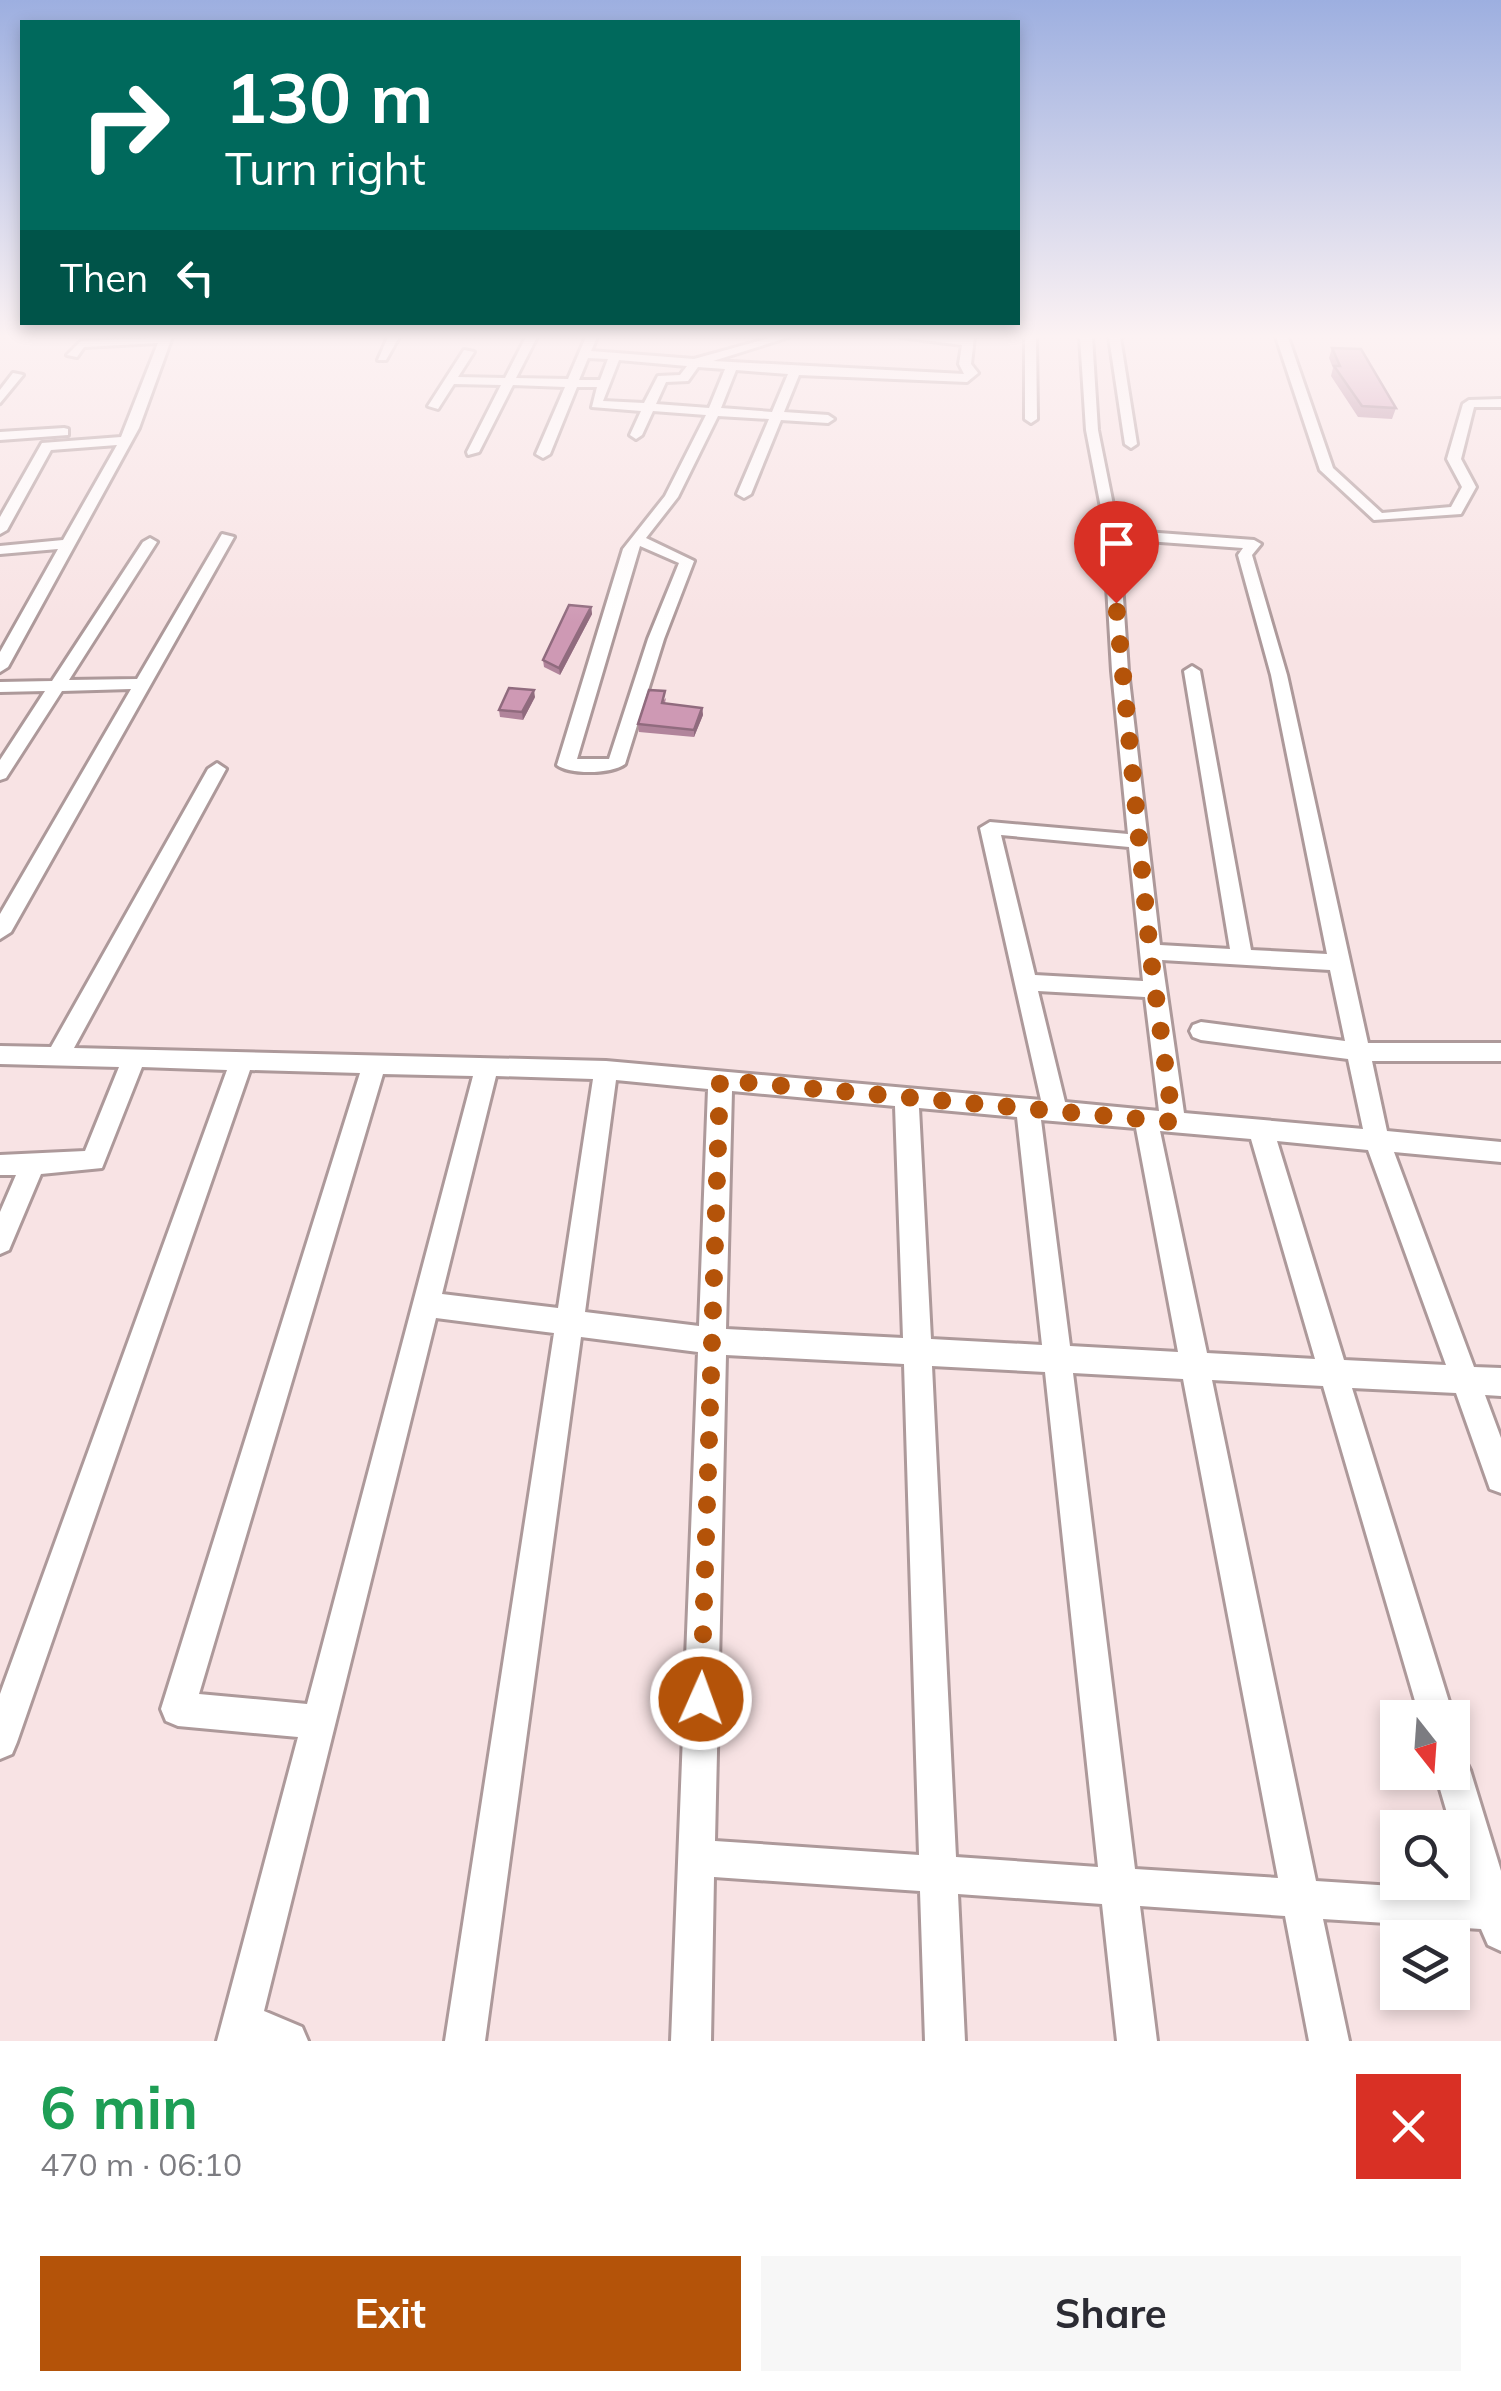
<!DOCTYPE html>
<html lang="en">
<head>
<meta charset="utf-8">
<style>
	:root { --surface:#fff; --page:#f7f7f7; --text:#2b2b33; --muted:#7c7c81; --accent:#b45309 }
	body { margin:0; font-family:Mulish,sans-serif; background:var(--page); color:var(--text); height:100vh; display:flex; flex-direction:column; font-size:38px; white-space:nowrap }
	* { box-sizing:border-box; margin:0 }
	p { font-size:32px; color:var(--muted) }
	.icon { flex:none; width:55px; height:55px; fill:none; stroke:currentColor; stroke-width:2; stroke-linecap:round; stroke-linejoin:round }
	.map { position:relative; height:2041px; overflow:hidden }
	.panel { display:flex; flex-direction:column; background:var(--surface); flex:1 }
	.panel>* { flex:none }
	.guide { position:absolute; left:20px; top:20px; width:1000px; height:305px; border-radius:0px; box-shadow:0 5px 15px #0003; background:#00695c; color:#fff; overflow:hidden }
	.needle { width:65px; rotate:163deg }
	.tools { position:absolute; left:1380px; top:1700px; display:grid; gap:20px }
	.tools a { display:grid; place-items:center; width:90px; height:90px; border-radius:0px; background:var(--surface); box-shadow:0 5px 15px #0003; font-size:50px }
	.pin { position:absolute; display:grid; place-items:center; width:85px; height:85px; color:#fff; margin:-102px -42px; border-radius:50% 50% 50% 0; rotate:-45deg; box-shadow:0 0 10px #0007 }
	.pin .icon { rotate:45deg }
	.me { position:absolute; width:110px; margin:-55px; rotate:2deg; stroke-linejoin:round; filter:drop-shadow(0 0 8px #0008) }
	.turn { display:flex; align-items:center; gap:35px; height:210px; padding:0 40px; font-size:45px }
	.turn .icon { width:130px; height:130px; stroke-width:2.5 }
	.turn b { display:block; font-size:70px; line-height:85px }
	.then { display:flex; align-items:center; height:95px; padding:0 40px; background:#0003; gap:20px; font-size:38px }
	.round { display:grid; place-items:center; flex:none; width:105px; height:105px; border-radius:0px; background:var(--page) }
	.overview { display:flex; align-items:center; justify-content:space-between; height:170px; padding:0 40px }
	h1 { font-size:60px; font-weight:700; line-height:75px; color:#1e9e55 }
	.action { display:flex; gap:20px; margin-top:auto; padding:20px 40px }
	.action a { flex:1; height:115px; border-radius:0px; background:var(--accent); color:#fff; font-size:40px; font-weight:700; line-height:115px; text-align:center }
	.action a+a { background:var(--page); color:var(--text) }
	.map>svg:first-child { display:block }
</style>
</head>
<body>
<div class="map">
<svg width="1501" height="2041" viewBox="0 0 1501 2041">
	<rect width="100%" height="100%" fill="#f8e3e4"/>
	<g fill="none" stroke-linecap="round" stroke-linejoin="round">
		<defs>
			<g id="street">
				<path d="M 172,337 L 139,428 L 8,667 L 0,672 L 0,652 L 58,549 L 0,554 L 0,546 L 63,540 L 117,445 L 51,450 L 7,530 L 0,534 L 0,517 L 42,443 L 121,437 L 158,343 L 84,347 L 77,357 L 67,355 L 81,341 Z"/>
				<path d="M 388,337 L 399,337 L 386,360 L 378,360 Z"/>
				<path d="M 526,337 L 537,337 L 516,378 L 568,379 L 586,337 L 597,337 L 591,351 L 694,359 L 773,337 L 789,337 L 713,361 L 964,374 L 959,364 L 962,345 L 900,337 L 974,337 L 971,364 L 978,373 L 967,382 L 799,375 L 784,412 L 828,415 L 834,419 L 828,423 L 781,420 L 751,494 L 744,498 L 737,494 L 769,419 L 718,416 L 678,497 L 646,538 L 694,561 L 664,639 L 625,764 C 612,774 570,775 557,765 L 623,549 L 665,496 L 706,415 L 653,411 L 642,435 L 636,439 L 630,435 L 641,411 L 592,407 L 597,387 L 577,387 L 550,454 L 543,458 L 536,454 L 565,387 L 513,385 L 479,452 L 468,455 L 467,452 L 501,385 L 454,384 L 438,409 L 428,406 L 464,350 L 474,352 L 458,377 L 505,378 ZM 588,358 L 608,359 L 600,380 L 579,380 ZM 619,360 L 687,366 L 680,375 L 658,376 L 644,403 L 603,401 ZM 698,367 L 725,369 L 709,408 L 656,404 L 666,382 L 688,381 ZM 736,370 L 788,374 L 772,412 L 721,408 ZM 640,546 L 679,563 L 648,639 L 609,759 L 577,759 Z"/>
				<path d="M 1025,337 L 1036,337 L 1037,419 L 1031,423 L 1025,419 Z"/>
				<path d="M 1080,337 L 1092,337 L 1098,430 L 1118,530 L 1254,540 L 1261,544 L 1252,555 L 1287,675 L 1368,1043 L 1501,1043 L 1501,1061 L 1372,1061 L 1387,1131 L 1501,1142 L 1501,1162 L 1394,1152 L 1474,1367 L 1501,1368 L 1501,1396 L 1485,1395 L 1501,1438 L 1501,1493 L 1490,1489 L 1456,1393 L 1352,1388 L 1454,1718 L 1452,1722 L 1452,1718 L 1420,1718 L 1323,1386 L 1212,1380 L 1316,1881 L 1470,1891 L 1435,1772 L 1452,1772 L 1452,1753 L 1464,1758 L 1470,1770 L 1501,1871 L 1501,1951 L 1488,1945 L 1481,1929 L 1323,1919 L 1349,2041 L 1309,2041 L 1285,1916 L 1140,1906 L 1157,2041 L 1117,2041 L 1102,1904 L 958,1894 L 965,2041 L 925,2041 L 920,1891 L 714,1877 L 711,2041 L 671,2041 L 698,1352 L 581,1337 L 485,2041 L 445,2041 L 554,1333 L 436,1318 L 264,2011 L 302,2027 L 308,2041 L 217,2041 L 298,1737 L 178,1726 L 166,1721 L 161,1709 L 360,1073 L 250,1070 L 17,1742 L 12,1754 L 0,1759 L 0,1694 L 227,1070 L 142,1067 L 102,1168 L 41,1174 L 9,1250 L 0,1254 L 0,1212 L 16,1175 L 0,1175 L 0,1155 L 85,1151 L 119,1067 L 0,1064 L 0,1046 L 51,1047 L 208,769 L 217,763 L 226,769 L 74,1048 L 606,1061 L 1041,1100 L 980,828 L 990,822 L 1128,834 L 1112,671 L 1103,518 L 1086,430 ZM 1119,539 L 1243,548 L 1238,555 L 1271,675 L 1327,954 L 1251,950 L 1200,671 L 1192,666 L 1184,671 L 1230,949 L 1160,945 L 1128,671 ZM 1001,835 L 1129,847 L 1143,981 L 1035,975 ZM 1162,960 L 1330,970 L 1345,1041 L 1201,1022 L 1193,1025 L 1190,1031 L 1193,1037 L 1201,1040 L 1348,1059 L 1363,1129 L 1184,1113 ZM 1038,991 L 1145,997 L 1159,1111 L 1065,1102 ZM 383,1074 L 473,1076 L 307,1704 L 199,1694 ZM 496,1076 L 593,1079 L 558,1308 L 442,1294 ZM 616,1080 L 708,1089 L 699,1326 L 585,1312 ZM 732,1091 L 895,1106 L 903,1338 L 726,1329 ZM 919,1108 L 1017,1117 L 1042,1345 L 931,1339 ZM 1041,1120 L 1136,1128 L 1178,1352 L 1070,1346 ZM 1160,1131 L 1251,1139 L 1315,1359 L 1207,1353 ZM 1277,1141 L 1368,1150 L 1446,1365 L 1344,1360 ZM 726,1355 L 904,1364 L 919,1855 L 715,1841 ZM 932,1366 L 1045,1372 L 1098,1867 L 956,1857 ZM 1073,1373 L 1183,1379 L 1278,1878 L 1135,1869 Z"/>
				<path d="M 1109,337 L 1120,337 L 1137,444 L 1131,448 L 1125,444 Z"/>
				<path d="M 1276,337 L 1288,337 L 1333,468 L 1382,513 L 1451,507 L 1462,487 L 1447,459 L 1463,404 L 1469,400 L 1501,399 L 1501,407 L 1474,407 L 1461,459 L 1476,487 L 1461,514 L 1374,520 L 1320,470 Z"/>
				<path d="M 13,373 L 23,375 L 0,403 L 0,390 Z"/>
				<path d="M 64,428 L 68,429 L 68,435 L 0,440 L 0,432 Z"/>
				<path d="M 222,534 L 234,537 L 11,932 L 0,939 L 0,914 L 131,689 L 62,691 L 6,778 L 0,780 L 0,760 L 45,691 L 0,692 L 0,682 L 52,681 L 143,542 L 150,538 L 157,542 L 69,680 L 137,679 Z"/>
			</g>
		</defs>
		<use href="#street" stroke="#ad999a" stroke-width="6"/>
		<use href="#street" fill="#fff" fill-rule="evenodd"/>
	</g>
	<g fill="#b1849b">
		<path d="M 1332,348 L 1396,408 L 1392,419 L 1358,417 L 1331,376 L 1333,368 L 1329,358 Z"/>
		<path d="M 591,607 L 592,614 L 560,675 L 544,667 L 543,660 Z"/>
		<path d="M 535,697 L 523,720 L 500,717 L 499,710 Z"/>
		<path d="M 666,698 L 665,703 L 702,708 L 703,715 L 694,737 L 639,732 L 638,724 Z"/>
	</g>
	<g fill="#906b7e">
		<path d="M 591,607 L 592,614 L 560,675 L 559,668 Z"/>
		<path d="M 534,690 L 535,697 L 523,720 L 522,712 Z"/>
		<path d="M 702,708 L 703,715 L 694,737 L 694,730 Z"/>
	</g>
	<g fill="#ce99b4" stroke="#906b7e" stroke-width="2.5">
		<path d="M 1332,348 L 1361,349 L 1396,408 L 1362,406 L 1334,366 L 1340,366 Z"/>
		<path d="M 569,605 L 591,607 L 559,668 L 543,660 Z"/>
		<path d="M 509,688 L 534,690 L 522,712 L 499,710 Z"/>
		<path d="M 649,690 L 665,691 L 662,703 L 702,708 L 694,730 L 638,724 Z"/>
	</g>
	<linearGradient id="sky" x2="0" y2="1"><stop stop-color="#9dafe0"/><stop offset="0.54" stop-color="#fcf2f3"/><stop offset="1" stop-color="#fcf2f3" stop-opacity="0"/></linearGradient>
	<rect width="1501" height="623" fill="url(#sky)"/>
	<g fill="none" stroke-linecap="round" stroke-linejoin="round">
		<path stroke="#b45309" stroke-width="18" stroke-dasharray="0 32.4" d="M 701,1699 L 720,1080 L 1173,1122 L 1150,952 L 1116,603"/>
	</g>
</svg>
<div class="tools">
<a><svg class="needle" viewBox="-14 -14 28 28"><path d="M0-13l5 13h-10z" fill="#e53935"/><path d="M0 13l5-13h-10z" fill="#7c7c81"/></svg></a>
<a><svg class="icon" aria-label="search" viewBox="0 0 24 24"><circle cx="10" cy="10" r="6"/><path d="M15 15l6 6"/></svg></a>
<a><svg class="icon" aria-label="layers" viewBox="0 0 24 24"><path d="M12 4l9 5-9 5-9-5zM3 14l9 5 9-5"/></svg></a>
</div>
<div class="pin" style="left:1116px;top:603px;background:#d93025"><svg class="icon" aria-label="arrive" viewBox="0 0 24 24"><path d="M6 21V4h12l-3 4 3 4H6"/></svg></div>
<svg class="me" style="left:701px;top:1699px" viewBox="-20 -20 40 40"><circle r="17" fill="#b45309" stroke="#fff" stroke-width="3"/><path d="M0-11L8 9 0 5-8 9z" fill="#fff"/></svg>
<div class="guide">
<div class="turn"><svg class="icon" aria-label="right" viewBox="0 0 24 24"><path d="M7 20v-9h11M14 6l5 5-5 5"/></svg><div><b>130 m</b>Turn right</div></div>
<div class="then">Then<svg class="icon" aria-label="left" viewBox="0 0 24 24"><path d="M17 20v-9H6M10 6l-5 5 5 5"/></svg></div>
</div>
</div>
<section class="panel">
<div class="overview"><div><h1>6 min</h1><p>470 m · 06:10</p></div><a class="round" style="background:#d93025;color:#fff"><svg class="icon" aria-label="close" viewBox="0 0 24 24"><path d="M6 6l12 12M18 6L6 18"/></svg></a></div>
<div class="action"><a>Exit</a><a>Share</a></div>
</section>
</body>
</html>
